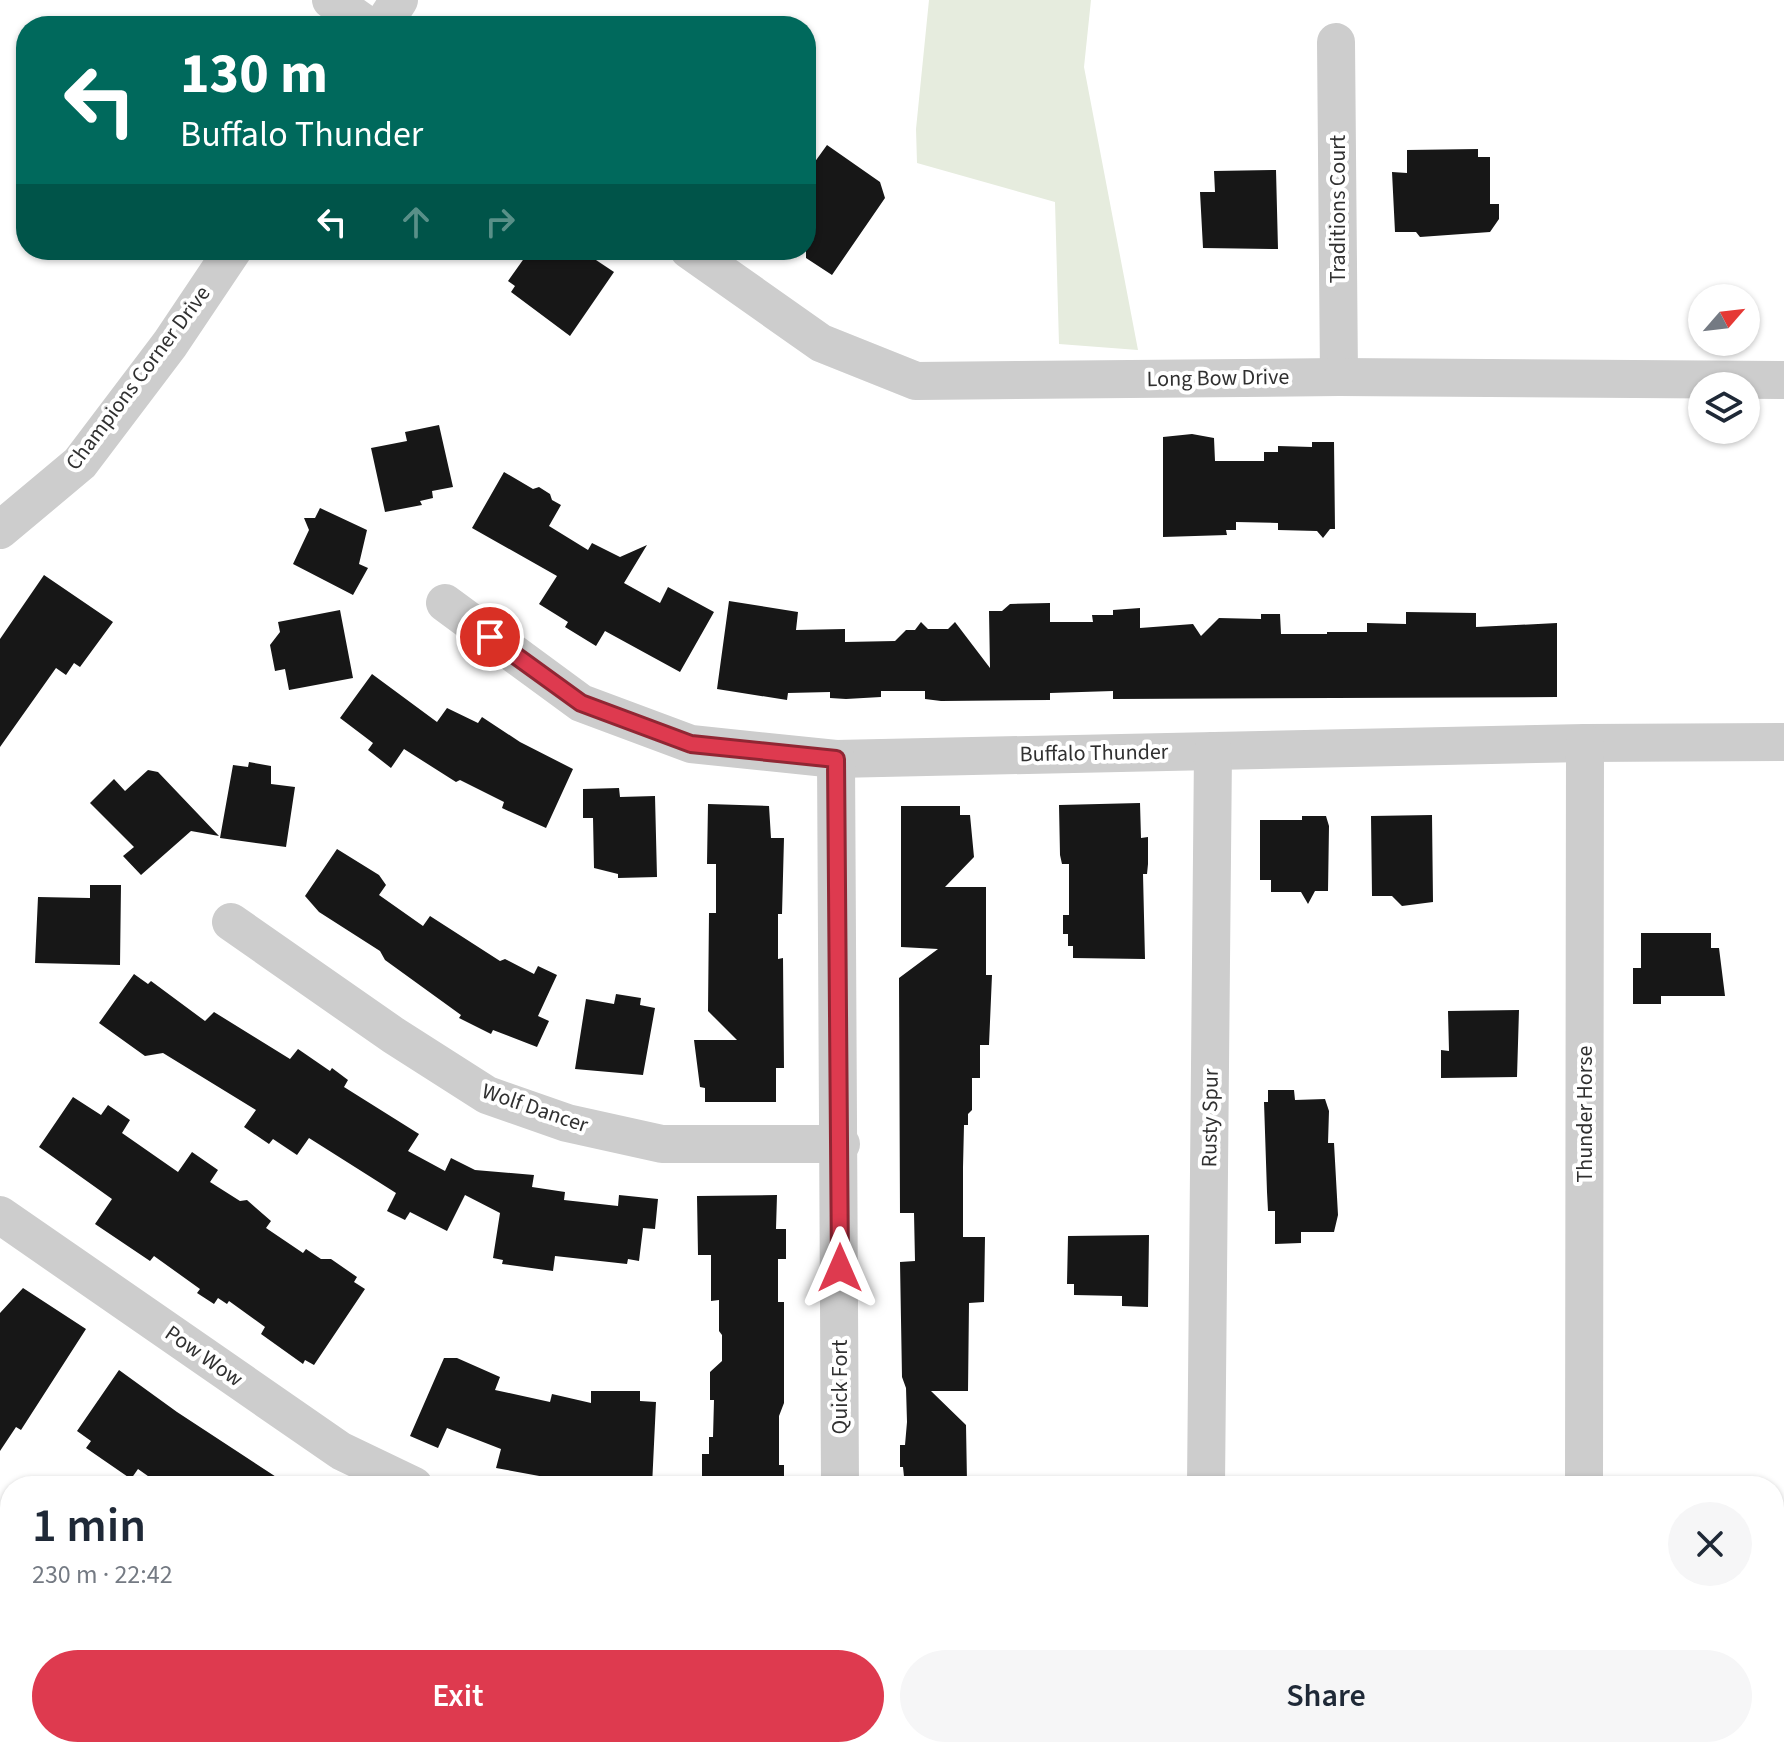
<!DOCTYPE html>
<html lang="en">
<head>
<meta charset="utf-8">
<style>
	:root { --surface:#fff; --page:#f6f6f7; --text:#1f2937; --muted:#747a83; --accent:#de3a4f }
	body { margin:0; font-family:"Source Sans 3",sans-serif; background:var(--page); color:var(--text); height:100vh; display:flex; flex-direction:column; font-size:30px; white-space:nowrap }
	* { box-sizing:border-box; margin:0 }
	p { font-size:26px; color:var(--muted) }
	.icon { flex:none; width:44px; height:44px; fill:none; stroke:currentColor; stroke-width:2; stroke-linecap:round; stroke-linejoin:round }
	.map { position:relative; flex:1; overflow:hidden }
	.sheet { position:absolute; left:0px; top:1476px; width:1784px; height:282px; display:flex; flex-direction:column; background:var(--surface); border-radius:32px 32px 0 0; box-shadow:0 2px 6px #0004 }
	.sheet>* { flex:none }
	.banner { position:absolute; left:16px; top:16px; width:800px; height:244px; border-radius:32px; box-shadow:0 2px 6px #0004; background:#00695c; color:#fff; overflow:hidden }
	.needle { width:52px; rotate:62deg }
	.controls { position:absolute; left:1688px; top:284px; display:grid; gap:16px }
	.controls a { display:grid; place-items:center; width:72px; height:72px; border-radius:50%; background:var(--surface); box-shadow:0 2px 6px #0004; font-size:40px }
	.pin { position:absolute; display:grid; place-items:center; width:68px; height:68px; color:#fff; margin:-34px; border:4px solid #fff; border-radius:50%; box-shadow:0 2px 8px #0007 }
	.me { position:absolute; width:88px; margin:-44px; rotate:0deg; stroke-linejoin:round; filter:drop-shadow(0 0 6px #0008) }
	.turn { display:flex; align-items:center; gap:28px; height:168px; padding:0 32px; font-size:36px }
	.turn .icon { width:104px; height:104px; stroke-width:2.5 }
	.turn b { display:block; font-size:56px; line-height:68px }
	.lanes { display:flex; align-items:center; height:76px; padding:0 32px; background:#0003; justify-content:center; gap:40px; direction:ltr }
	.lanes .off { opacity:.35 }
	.round { display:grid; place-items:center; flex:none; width:84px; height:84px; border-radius:42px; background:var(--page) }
	.head { display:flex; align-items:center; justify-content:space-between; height:136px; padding:0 32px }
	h1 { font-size:48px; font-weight:600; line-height:60px }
	.button { display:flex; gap:16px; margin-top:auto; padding:16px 32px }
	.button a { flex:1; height:92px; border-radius:48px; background:var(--accent); color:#fff; font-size:32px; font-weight:600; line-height:92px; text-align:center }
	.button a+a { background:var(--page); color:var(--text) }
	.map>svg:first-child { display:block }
</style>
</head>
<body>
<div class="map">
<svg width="1784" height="1757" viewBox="0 0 1784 1757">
	<rect width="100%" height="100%" fill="#fff"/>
	<path fill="#e6ecde" d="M 929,0 L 1091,0 L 1084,67 L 1138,350 L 1059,344 L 1055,202 L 917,163 L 916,129 Z"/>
	<g fill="#171717">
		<path d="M 827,145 L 880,182 L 885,198 L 832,275 L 806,258 L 806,157 L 814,163 Z"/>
		<path d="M 1478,149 L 1478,157 L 1490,157 L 1490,204 L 1499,204 L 1499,219 L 1490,232 L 1420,237 L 1416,232 L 1395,232 L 1392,172 L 1407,173 L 1407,150 Z"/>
		<path d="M 1276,170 L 1278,249 L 1203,248 L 1200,192 L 1215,192 L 1214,171 Z"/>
		<path d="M 530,250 L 581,250 L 614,272 L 570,336 L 511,292 L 515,286 L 508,281 Z"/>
		<path d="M 439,425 L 453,487 L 432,491 L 433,498 L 420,501 L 422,505 L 385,512 L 371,448 L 407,441 L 405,432 Z"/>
		<path d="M 1192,434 L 1214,438 L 1215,461 L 1264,461 L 1264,452 L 1278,452 L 1278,446 L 1312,447 L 1312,442 L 1334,442 L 1335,529 L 1330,529 L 1323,538 L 1317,531 L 1278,530 L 1278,523 L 1236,522 L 1236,530 L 1226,530 L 1227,535 L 1163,537 L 1163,437 Z"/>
		<path d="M 504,472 L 533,489 L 539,487 L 550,494 L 552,500 L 561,505 L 549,526 L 588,550 L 592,543 L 620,557 L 647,545 L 624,583 L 660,603 L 668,587 L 714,612 L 680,672 L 605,631 L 596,646 L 565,627 L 568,622 L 539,604 L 557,576 L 472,528 Z"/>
		<path d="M 320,508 L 367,530 L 359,564 L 368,568 L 353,595 L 293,564 L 309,530 L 304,518 L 315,518 Z"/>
		<path d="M 44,575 L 113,622 L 80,667 L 74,663 L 66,675 L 56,668 L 0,747 L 0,639 Z"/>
		<path d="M 729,601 L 798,612 L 796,630 L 845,629 L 845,642 L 895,641 L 906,630 L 915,630 L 921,622 L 928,629 L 948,629 L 955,622 L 990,668 L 989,611 L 1002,611 L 1010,604 L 1050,603 L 1050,622 L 1093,622 L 1092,615 L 1113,615 L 1113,610 L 1140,608 L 1140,628 L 1193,624 L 1201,636 L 1219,618 L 1261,619 L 1261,614 L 1280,614 L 1281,634 L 1327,634 L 1327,632 L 1367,632 L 1367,623 L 1406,624 L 1406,612 L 1476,613 L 1476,627 L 1557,623 L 1557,697 L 1113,699 L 1113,691 L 1050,693 L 1050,700 L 941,701 L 925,699 L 925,691 L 881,691 L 881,697 L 846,699 L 830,698 L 830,692 L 788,693 L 787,700 L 717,689 Z"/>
		<path d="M 340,610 L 353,678 L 289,690 L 285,669 L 275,671 L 270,645 L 280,632 L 278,622 Z"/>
		<path d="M 372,674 L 437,722 L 447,708 L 478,723 L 482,717 L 520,742 L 573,769 L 546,828 L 502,808 L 504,802 L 460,780 L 456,782 L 404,749 L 391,768 L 368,750 L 373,743 L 340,718 Z"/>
		<path d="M 249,762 L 271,766 L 271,784 L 295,787 L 286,847 L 220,838 L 233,765 L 248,767 Z"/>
		<path d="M 148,770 L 158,772 L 219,836 L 191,831 L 141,875 L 123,856 L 134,847 L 90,803 L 114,779 L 125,791 Z"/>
		<path d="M 619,788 L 620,797 L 655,796 L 657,877 L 618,878 L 618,874 L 594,868 L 593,818 L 583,818 L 583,789 Z"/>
		<path d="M 1140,803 L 1141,838 L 1148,837 L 1148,864 L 1147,874 L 1143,874 L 1145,959 L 1073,958 L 1073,946 L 1068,946 L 1068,934 L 1063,934 L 1063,915 L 1069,915 L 1069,864 L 1062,864 L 1060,855 L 1059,805 Z"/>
		<path d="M 708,804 L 769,806 L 771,838 L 784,838 L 782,914 L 778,914 L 778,959 L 783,958 L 784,1068 L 776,1068 L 776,1102 L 705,1102 L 705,1088 L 700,1087 L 694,1040 L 737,1040 L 708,1011 L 709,913 L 716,913 L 716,864 L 707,864 Z"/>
		<path d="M 901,806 L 960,806 L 960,815 L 970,815 L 974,857 L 945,887 L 986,887 L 986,975 L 992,975 L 989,1045 L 980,1045 L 980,1078 L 972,1078 L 972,1110 L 968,1114 L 968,1125 L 964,1125 L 963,1167 L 963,1237 L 985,1237 L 984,1302 L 969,1303 L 968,1391 L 931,1391 L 966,1425 L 967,1482 L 951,1482 L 951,1486 L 905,1486 L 903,1467 L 900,1467 L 900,1445 L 905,1445 L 907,1422 L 906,1388 L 902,1377 L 900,1262 L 915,1261 L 914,1213 L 900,1213 L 899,978 L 938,949 L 901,947 Z"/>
		<path d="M 1432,815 L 1433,902 L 1402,906 L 1392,896 L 1372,896 L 1371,816 Z"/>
		<path d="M 1302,816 L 1326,816 L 1329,826 L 1328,891 L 1315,891 L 1308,904 L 1301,892 L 1271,892 L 1271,880 L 1260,880 L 1260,820 L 1302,820 Z"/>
		<path d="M 337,849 L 379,875 L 386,885 L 379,895 L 423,926 L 430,916 L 500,961 L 505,959 L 534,974 L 538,966 L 557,975 L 538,1016 L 549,1021 L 537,1047 L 493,1030 L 491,1034 L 459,1018 L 461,1015 L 385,960 L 380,951 L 319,912 L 305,896 Z"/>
		<path d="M 90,885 L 121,885 L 120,965 L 35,963 L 38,897 L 90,898 Z"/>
		<path d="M 1641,933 L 1711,933 L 1711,948 L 1719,948 L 1725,996 L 1661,996 L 1661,1004 L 1633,1004 L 1633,968 L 1641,968 Z"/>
		<path d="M 134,974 L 148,984 L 151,981 L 205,1021 L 214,1012 L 290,1059 L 298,1049 L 330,1071 L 332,1068 L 348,1080 L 344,1087 L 419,1134 L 408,1151 L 445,1171 L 451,1158 L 475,1170 L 534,1175 L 532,1187 L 565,1192 L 564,1200 L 618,1206 L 619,1195 L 658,1199 L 655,1229 L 643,1228 L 639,1261 L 628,1259 L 627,1264 L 555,1256 L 553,1271 L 502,1264 L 503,1260 L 493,1258 L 500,1213 L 465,1195 L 447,1231 L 410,1212 L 405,1220 L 387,1211 L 396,1193 L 309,1138 L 297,1155 L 273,1139 L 269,1144 L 244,1127 L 256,1110 L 163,1053 L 145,1056 L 99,1023 Z"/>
		<path d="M 616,994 L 641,998 L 640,1005 L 655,1008 L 643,1075 L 575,1069 L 586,999 L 614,1004 Z"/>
		<path d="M 1519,1010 L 1517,1077 L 1441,1078 L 1441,1050 L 1449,1051 L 1448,1011 Z"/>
		<path d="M 1268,1090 L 1294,1090 L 1295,1100 L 1325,1099 L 1329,1111 L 1328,1143 L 1334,1143 L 1338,1215 L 1334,1232 L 1301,1232 L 1301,1243 L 1275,1244 L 1275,1211 L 1268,1211 L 1267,1192 L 1264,1102 L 1268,1102 Z"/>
		<path d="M 73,1097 L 101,1115 L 108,1105 L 130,1120 L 122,1133 L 178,1172 L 192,1152 L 218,1170 L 210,1182 L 240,1201 L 247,1200 L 271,1221 L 266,1228 L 303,1253 L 306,1249 L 321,1259 L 331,1259 L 357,1277 L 354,1282 L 365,1289 L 314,1365 L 305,1360 L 303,1364 L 261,1334 L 265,1327 L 229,1301 L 227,1304 L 218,1298 L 214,1304 L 197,1293 L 200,1289 L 154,1256 L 150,1261 L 95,1224 L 112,1199 L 39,1147 Z"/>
		<path d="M 777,1195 L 776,1229 L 786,1229 L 786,1259 L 778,1259 L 778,1302 L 784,1302 L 784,1403 L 779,1416 L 779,1465 L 784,1465 L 784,1486 L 702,1486 L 702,1454 L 709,1454 L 709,1437 L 713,1437 L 714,1400 L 710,1400 L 710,1372 L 722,1361 L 722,1335 L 719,1331 L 719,1300 L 711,1301 L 711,1255 L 698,1255 L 697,1196 Z"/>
		<path d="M 1149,1235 L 1148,1307 L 1122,1306 L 1122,1296 L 1074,1295 L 1074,1284 L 1067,1284 L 1068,1236 Z"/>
		<path d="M 23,1288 L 86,1329 L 21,1430 L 16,1427 L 0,1451 L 0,1313 Z"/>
		<path d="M 444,1358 L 457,1358 L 500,1377 L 495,1390 L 550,1402 L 552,1394 L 591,1403 L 591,1391 L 640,1391 L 640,1401 L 656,1402 L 652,1486 L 572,1482 L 496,1468 L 501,1449 L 447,1428 L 438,1448 L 410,1436 Z"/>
		<path d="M 119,1370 L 177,1412 L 290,1486 L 162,1486 L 138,1469 L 131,1479 L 86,1448 L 91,1441 L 77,1431 Z"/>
	</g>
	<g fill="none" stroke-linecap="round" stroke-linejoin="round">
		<g stroke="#cdcdcd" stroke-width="38">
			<path d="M 331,0 L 368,26"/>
			<path d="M 382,26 L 399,0"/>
			<path d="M 1336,42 L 1339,377"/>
			<path d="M 689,250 L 821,343 L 916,381 L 1339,377 L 1784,380"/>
			<path d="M 0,530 L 80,463 L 170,344 L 233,250"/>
			<path d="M 445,603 L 581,703 L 691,744 L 836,759 L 1585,743 L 1784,742"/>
			<path d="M 836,759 L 840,1486"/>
			<path d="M 231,922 L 393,1035 L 487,1095 L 567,1123 L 662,1144 L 841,1144"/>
			<path d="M 0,1215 L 341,1451 L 414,1486"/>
			<path d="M 1206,1486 L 1213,751"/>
			<path d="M 1584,1486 L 1585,743"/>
			<path d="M 1774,1538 L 1784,1538"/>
			<path d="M 1774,1684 L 1784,1690"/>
			<path d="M 840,1748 L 840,1757"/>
			<path d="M 1028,1748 L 1028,1757"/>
			<path d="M 1092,1748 L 1100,1757"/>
			<path d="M 87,1757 L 88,1748"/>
			<path d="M 167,1757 L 168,1748"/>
			<path d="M 1712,1757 L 1712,1748"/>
		</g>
	</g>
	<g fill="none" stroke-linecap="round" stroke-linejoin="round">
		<defs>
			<path id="route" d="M 490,637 L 581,703 L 691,744 L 836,759 L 840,1268"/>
		</defs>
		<use href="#route" stroke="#902633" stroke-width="20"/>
		<use href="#route" stroke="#de3a4f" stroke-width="14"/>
	</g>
	<g text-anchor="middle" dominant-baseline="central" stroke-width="8" stroke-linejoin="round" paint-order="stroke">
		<g font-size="22" fill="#303030" stroke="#fff">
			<text transform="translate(1338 209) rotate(-90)">Traditions Court</text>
			<text transform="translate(138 378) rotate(-53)">Champions Corner Drive</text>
			<text transform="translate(1218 378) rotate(-1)">Long Bow Drive</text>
			<text transform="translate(1094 753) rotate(-1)">Buffalo Thunder</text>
			<text transform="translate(535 1108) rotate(19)">Wolf Dancer</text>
			<text transform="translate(1585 1114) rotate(-90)">Thunder Horse</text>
			<text transform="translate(1210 1118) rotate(-89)">Rusty Spur</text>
			<text transform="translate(204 1356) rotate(35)">Pow Wow</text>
			<text transform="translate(840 1387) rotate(-90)">Quick Fort</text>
		</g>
	</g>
</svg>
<div class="controls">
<a><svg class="needle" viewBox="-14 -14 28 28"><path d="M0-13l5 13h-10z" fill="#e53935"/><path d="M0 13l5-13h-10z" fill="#747a83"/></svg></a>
<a><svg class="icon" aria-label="layers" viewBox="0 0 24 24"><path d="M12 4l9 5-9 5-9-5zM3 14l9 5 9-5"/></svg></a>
</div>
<div class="pin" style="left:490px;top:637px;background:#d93025"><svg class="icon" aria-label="arrive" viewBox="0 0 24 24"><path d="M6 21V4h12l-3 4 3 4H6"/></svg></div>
<svg class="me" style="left:840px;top:1268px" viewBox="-20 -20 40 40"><path d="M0-17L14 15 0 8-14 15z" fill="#de3a4f" stroke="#fff" stroke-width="4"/></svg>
<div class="banner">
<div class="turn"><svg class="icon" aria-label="left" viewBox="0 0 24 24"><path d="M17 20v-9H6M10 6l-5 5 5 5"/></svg><div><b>130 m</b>Buffalo Thunder</div></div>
<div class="lanes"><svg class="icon" aria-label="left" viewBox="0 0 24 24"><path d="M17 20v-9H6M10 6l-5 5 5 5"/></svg><svg class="icon off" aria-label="ahead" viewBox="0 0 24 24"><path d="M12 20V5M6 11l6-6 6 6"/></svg><svg class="icon off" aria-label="right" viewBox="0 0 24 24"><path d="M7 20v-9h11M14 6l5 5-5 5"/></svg></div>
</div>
<section class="sheet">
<div class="head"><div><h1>1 min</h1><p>230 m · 22:42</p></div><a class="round"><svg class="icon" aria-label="close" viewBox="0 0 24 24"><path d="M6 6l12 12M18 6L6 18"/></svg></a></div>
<div class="button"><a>Exit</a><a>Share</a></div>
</section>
</div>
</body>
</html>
